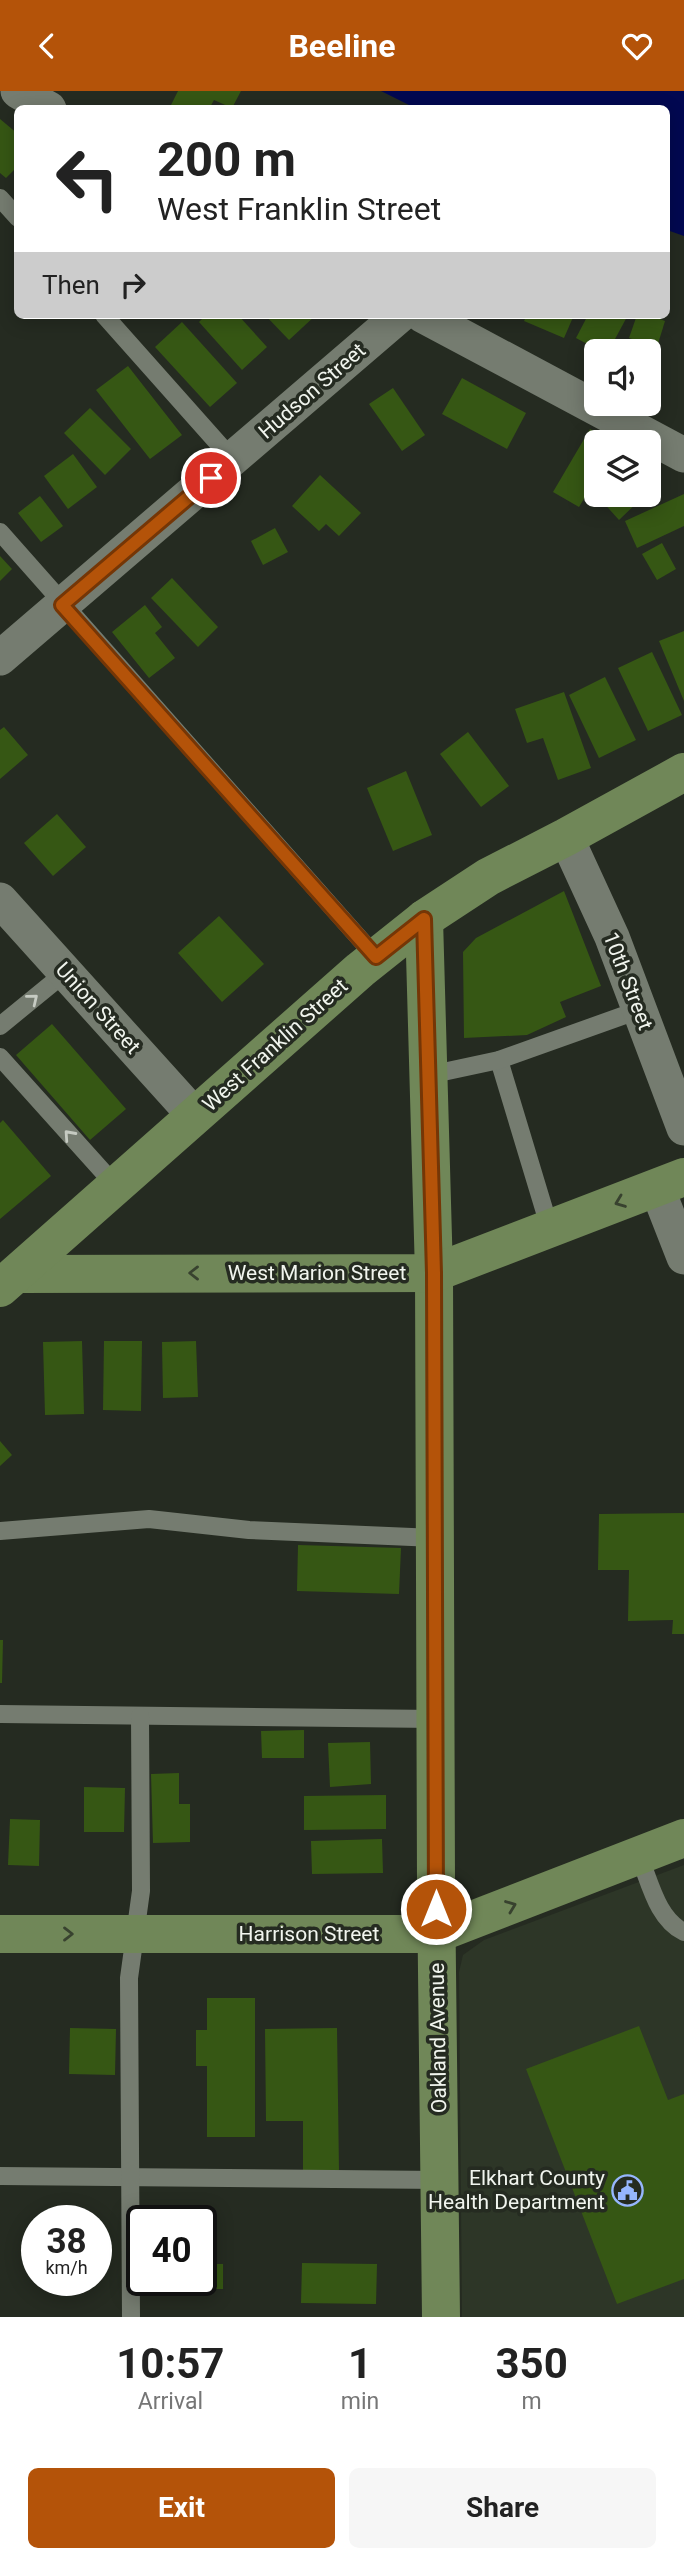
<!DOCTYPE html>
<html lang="en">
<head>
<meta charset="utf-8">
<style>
	:root { --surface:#fff; --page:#f6f6f6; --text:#222; --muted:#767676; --accent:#b45309 }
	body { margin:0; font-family:Roboto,sans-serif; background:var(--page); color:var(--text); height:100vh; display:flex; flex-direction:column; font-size:26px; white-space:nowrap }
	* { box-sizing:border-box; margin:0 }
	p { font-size:23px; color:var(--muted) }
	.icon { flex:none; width:38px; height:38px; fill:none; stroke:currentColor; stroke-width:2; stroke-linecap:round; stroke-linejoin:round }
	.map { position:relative; height:2226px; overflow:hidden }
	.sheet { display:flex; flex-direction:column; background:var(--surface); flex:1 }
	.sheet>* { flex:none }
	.guide { position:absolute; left:14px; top:14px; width:656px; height:214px; border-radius:10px; box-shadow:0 4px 18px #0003; background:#fff; color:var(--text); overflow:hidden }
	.controls { position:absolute; left:584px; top:248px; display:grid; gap:14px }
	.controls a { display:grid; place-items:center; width:77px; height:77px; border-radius:10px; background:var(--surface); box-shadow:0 4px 18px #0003; font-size:35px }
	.speed { position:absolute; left:21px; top:2114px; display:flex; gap:14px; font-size:35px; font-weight:700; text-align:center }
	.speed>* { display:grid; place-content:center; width:91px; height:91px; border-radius:50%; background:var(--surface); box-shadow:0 4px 18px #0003; line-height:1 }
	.speed small { font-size:18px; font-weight:400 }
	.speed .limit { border:4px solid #111; border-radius:10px; background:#fff; color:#111 }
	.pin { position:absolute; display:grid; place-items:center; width:60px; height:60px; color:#fff; margin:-30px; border:4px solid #fff; border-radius:50%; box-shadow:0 2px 7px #0007 }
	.me { position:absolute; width:77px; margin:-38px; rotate:0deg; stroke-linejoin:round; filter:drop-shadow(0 0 5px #0008) }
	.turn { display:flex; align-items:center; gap:24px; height:147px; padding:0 28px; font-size:32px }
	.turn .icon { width:91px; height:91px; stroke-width:2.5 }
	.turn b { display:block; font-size:49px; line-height:60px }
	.then { display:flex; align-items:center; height:66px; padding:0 28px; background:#0003; gap:14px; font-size:26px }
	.eta { display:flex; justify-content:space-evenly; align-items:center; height:119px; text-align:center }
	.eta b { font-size:42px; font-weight:700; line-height:49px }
	.button { display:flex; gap:14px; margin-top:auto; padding:14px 28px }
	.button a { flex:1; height:80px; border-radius:10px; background:var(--accent); color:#fff; font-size:28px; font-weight:700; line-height:80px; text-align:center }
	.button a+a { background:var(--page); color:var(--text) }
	header { display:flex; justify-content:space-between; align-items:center; height:91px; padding:0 28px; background:var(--accent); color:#fff; font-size:32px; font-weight:700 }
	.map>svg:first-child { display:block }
</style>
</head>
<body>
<header><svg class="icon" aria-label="back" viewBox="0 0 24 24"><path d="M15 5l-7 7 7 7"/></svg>Beeline<svg class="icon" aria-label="heart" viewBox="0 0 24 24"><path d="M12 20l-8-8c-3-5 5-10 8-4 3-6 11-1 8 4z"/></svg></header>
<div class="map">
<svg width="684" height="2226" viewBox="0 0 684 2226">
	<rect width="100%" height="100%" fill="#252b21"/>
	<path fill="#2d3627" d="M 684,1774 L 684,2226 L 462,2226 L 459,1881 L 463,1864 L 484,1849 Z"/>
	<path fill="#020851" d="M 381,0 L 684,0 L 684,145 L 667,139 L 667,18 L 415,17 Z"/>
	<g fill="#365714">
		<path d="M 178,0 L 241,0 L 232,17 L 214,9 L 209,18 L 169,18 Z"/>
		<path d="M 0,28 L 18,43 L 18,75 L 6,87 L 0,82 Z"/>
		<path d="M 206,224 L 238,224 L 267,256 L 242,279 L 199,231 Z"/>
		<path d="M 265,224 L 316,224 L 289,249 Z"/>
		<path d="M 527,224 L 574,224 L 564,247 L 524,230 Z"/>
		<path d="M 588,224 L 628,224 L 608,261 L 602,261 L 576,247 Z"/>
		<path d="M 637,224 L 649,224 L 665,230 L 657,256 L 629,247 Z"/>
		<path d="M 182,231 L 237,292 L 210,316 L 155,256 Z"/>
		<path d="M 128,275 L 182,344 L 150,368 L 96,299 Z"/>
		<path d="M 462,287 L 526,322 L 507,358 L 442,323 Z"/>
		<path d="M 393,297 L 425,344 L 402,360 L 369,313 Z"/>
		<path d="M 90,317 L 131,358 L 105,384 L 64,342 Z"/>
		<path d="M 590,338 L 614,352 L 597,352 L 597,386 L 579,416 L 553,401 Z"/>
		<path d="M 73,363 L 97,396 L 68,418 L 44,385 Z"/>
		<path d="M 320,384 L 361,422 L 339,445 L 326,433 L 319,440 L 292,415 Z"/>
		<path d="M 597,395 L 597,404 L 645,404 L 619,429 L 592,399 Z"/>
		<path d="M 684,403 L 684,435 L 637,457 L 625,430 Z"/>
		<path d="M 40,405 L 63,435 L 41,451 L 18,422 Z"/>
		<path d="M 275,437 L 288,461 L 263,474 L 251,450 Z"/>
		<path d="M 662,452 L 676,478 L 657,489 L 642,463 Z"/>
		<path d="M 0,465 L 12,478 L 0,490 Z"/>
		<path d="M 172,487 L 218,536 L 198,556 L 151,507 Z"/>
		<path d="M 145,514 L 162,536 L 155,542 L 175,567 L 149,587 L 112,541 Z"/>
		<path d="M 684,540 L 684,610 L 659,550 Z"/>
		<path d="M 652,561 L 682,624 L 648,640 L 618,577 Z"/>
		<path d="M 605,586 L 636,649 L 599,667 L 569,604 Z"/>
		<path d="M 564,601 L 591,677 L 558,689 L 543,647 L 527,652 L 515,618 Z"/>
		<path d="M 4,636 L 28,664 L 0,688 L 0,639 Z"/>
		<path d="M 468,641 L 509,695 L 481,716 L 440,663 Z"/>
		<path d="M 406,680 L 432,744 L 393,760 L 367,697 Z"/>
		<path d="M 57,723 L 86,756 L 53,785 L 24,752 Z"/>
		<path d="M 564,800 L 601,895 L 560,911 L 566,926 L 527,944 L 464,947 L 463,861 L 476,847 Z"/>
		<path d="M 219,825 L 264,873 L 222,911 L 178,862 Z"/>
		<path d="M 52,933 L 126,1018 L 90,1049 L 16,964 Z"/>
		<path d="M 3,1029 L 51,1085 L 0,1128 L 0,1032 Z"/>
		<path d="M 82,1250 L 84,1323 L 45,1324 L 43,1251 Z"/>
		<path d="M 104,1250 L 142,1250 L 141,1320 L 103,1319 Z"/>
		<path d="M 196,1250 L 198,1306 L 163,1307 L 162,1251 Z"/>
		<path d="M 0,1350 L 12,1364 L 0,1375 Z"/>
		<path d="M 684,1422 L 684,1543 L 672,1543 L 673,1529 L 628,1530 L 629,1479 L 598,1479 L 599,1423 Z"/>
		<path d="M 298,1454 L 401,1457 L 399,1503 L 297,1500 Z"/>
		<path d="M 0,1549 L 3,1549 L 2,1592 L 0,1592 Z"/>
		<path d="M 304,1639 L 304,1667 L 262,1667 L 261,1640 Z"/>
		<path d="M 370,1651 L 371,1693 L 330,1696 L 328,1652 Z"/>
		<path d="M 179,1682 L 179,1713 L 190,1713 L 190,1751 L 153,1752 L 151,1683 Z"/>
		<path d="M 84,1696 L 125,1697 L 124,1741 L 84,1741 Z"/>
		<path d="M 386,1704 L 386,1738 L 304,1739 L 304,1705 Z"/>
		<path d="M 10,1728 L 40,1729 L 39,1775 L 8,1774 Z"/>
		<path d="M 382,1748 L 383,1782 L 312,1783 L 311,1750 Z"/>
		<path d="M 207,1907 L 255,1907 L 255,2046 L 207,2046 L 207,1975 L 196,1975 L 196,1939 L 207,1939 Z"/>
		<path d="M 639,1935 L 668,2009 L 684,2003 L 684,2188 L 617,2213 L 526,1978 Z"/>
		<path d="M 70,1937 L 116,1938 L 115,1984 L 69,1983 Z"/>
		<path d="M 337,1937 L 339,2079 L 303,2080 L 303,2030 L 266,2030 L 265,1938 Z"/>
		<path d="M 302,2172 L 377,2173 L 376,2213 L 301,2212 Z"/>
		<path d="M 201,2173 L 223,2173 L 223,2198 L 191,2198 L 191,2189 L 201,2189 Z"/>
	</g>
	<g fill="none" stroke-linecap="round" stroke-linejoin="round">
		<g stroke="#757c70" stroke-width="18">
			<path d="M 0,107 L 18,127"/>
			<path d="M 104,224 L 232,368"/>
			<path d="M 0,441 L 376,866"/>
			<path d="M 0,935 L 66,881"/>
			<path d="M 0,966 L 115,1094"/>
			<path d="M 499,969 L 550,1138"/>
			<path d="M 429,984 L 499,969 L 639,919"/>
			<path d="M 0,1440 L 149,1428 L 249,1439 L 435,1447"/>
			<path d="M 0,1623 L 436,1628"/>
			<path d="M 639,1765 C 650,1791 657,1828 684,1841"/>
			<path d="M 0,2085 L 441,2089"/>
			<path d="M 131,2226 L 129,1887 L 141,1800 L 140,1625"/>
		</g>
		<g stroke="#757c70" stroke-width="35">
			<path d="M 18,0 L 49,18"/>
			<path d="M 422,224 L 684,364"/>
			<path d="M 0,567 L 400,224"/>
			<path d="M 566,746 L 612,846 L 684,1037"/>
			<path d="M 0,809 L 195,1025"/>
			<path d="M 657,1097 L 684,1166"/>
		</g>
		<g stroke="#708758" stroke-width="38">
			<path d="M 424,828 L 434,1182 L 436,1793 L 441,2226"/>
			<path d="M 17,1183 L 434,1182 L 684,1086"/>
			<path d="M 0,1197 L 360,879 L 424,828 L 488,786 L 566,746 L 684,681"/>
			<path d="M 0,1843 L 436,1843 L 684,1747"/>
		</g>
	</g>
	<defs><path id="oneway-chevron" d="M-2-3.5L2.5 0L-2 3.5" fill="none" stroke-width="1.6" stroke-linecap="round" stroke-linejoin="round" transform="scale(1.75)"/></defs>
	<g stroke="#c6cbc2">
		<use href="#oneway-chevron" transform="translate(33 908) rotate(-39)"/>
		<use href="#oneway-chevron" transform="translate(69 1044) rotate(-132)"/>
	</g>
	<g stroke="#38422f">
		<use href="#oneway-chevron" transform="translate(620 1111) rotate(159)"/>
		<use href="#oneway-chevron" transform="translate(194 1182) rotate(180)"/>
		<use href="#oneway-chevron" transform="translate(511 1815) rotate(-21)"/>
		<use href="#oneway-chevron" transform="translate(68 1843)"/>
	</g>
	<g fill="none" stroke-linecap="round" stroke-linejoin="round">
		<defs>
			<path id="route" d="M 211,387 L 62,514 L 376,866 L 424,828 L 434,1182 L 436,1818"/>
		</defs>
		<use href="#route" stroke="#753606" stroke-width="18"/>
		<use href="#route" stroke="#b45309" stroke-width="12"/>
	</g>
	<defs>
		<symbol id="civic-ring" viewBox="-11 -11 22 22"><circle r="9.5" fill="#252b21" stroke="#96b6fd" stroke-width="1.5"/><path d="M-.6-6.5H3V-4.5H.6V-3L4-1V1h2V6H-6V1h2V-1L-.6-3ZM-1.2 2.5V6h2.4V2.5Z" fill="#96b6fd"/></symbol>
	</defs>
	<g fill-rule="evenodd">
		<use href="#civic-ring" x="610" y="2082" width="35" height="35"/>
	</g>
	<g text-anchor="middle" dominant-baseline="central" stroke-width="7" stroke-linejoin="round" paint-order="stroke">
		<g font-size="21" fill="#f1f5ee" stroke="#252b21">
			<text transform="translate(312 300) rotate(-41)">Hudson Street</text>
			<text transform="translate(628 890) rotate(69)">10th Street</text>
			<text transform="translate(98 917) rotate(48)">Union Street</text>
			<text transform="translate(275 954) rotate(-42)">West Franklin Street</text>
			<text x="317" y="1182">West Marion Street</text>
			<text x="309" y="1843">Harrison Street</text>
			<text transform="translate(438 1947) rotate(-91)">Oakland Avenue</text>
		</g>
		<g font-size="21" fill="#f1f5ee" stroke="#252b21" text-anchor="end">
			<text x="605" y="2087">Elkhart County<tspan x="605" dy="24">Health Department</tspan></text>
		</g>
	</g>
</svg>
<div class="controls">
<a><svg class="icon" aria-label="sound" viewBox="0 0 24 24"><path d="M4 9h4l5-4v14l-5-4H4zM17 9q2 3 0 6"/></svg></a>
<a><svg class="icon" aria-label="layers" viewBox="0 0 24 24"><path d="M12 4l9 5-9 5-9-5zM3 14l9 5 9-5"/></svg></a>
</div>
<div class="speed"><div>38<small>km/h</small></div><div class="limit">40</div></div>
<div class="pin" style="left:211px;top:387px;background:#d93025"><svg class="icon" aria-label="arrive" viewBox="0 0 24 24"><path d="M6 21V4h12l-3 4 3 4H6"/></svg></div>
<svg class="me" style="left:436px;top:1818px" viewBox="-20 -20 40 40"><circle r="17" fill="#b45309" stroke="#fff" stroke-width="3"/><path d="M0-11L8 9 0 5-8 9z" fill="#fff"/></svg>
<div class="guide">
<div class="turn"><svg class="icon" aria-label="left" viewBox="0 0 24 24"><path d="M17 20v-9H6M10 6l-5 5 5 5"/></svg><div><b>200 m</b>West Franklin Street</div></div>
<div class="then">Then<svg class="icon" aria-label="right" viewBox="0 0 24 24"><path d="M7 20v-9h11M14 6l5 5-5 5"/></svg></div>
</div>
</div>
<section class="sheet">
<div class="eta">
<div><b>10:57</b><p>Arrival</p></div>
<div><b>1</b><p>min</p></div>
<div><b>350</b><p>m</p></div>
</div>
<div class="button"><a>Exit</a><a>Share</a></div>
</section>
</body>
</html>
